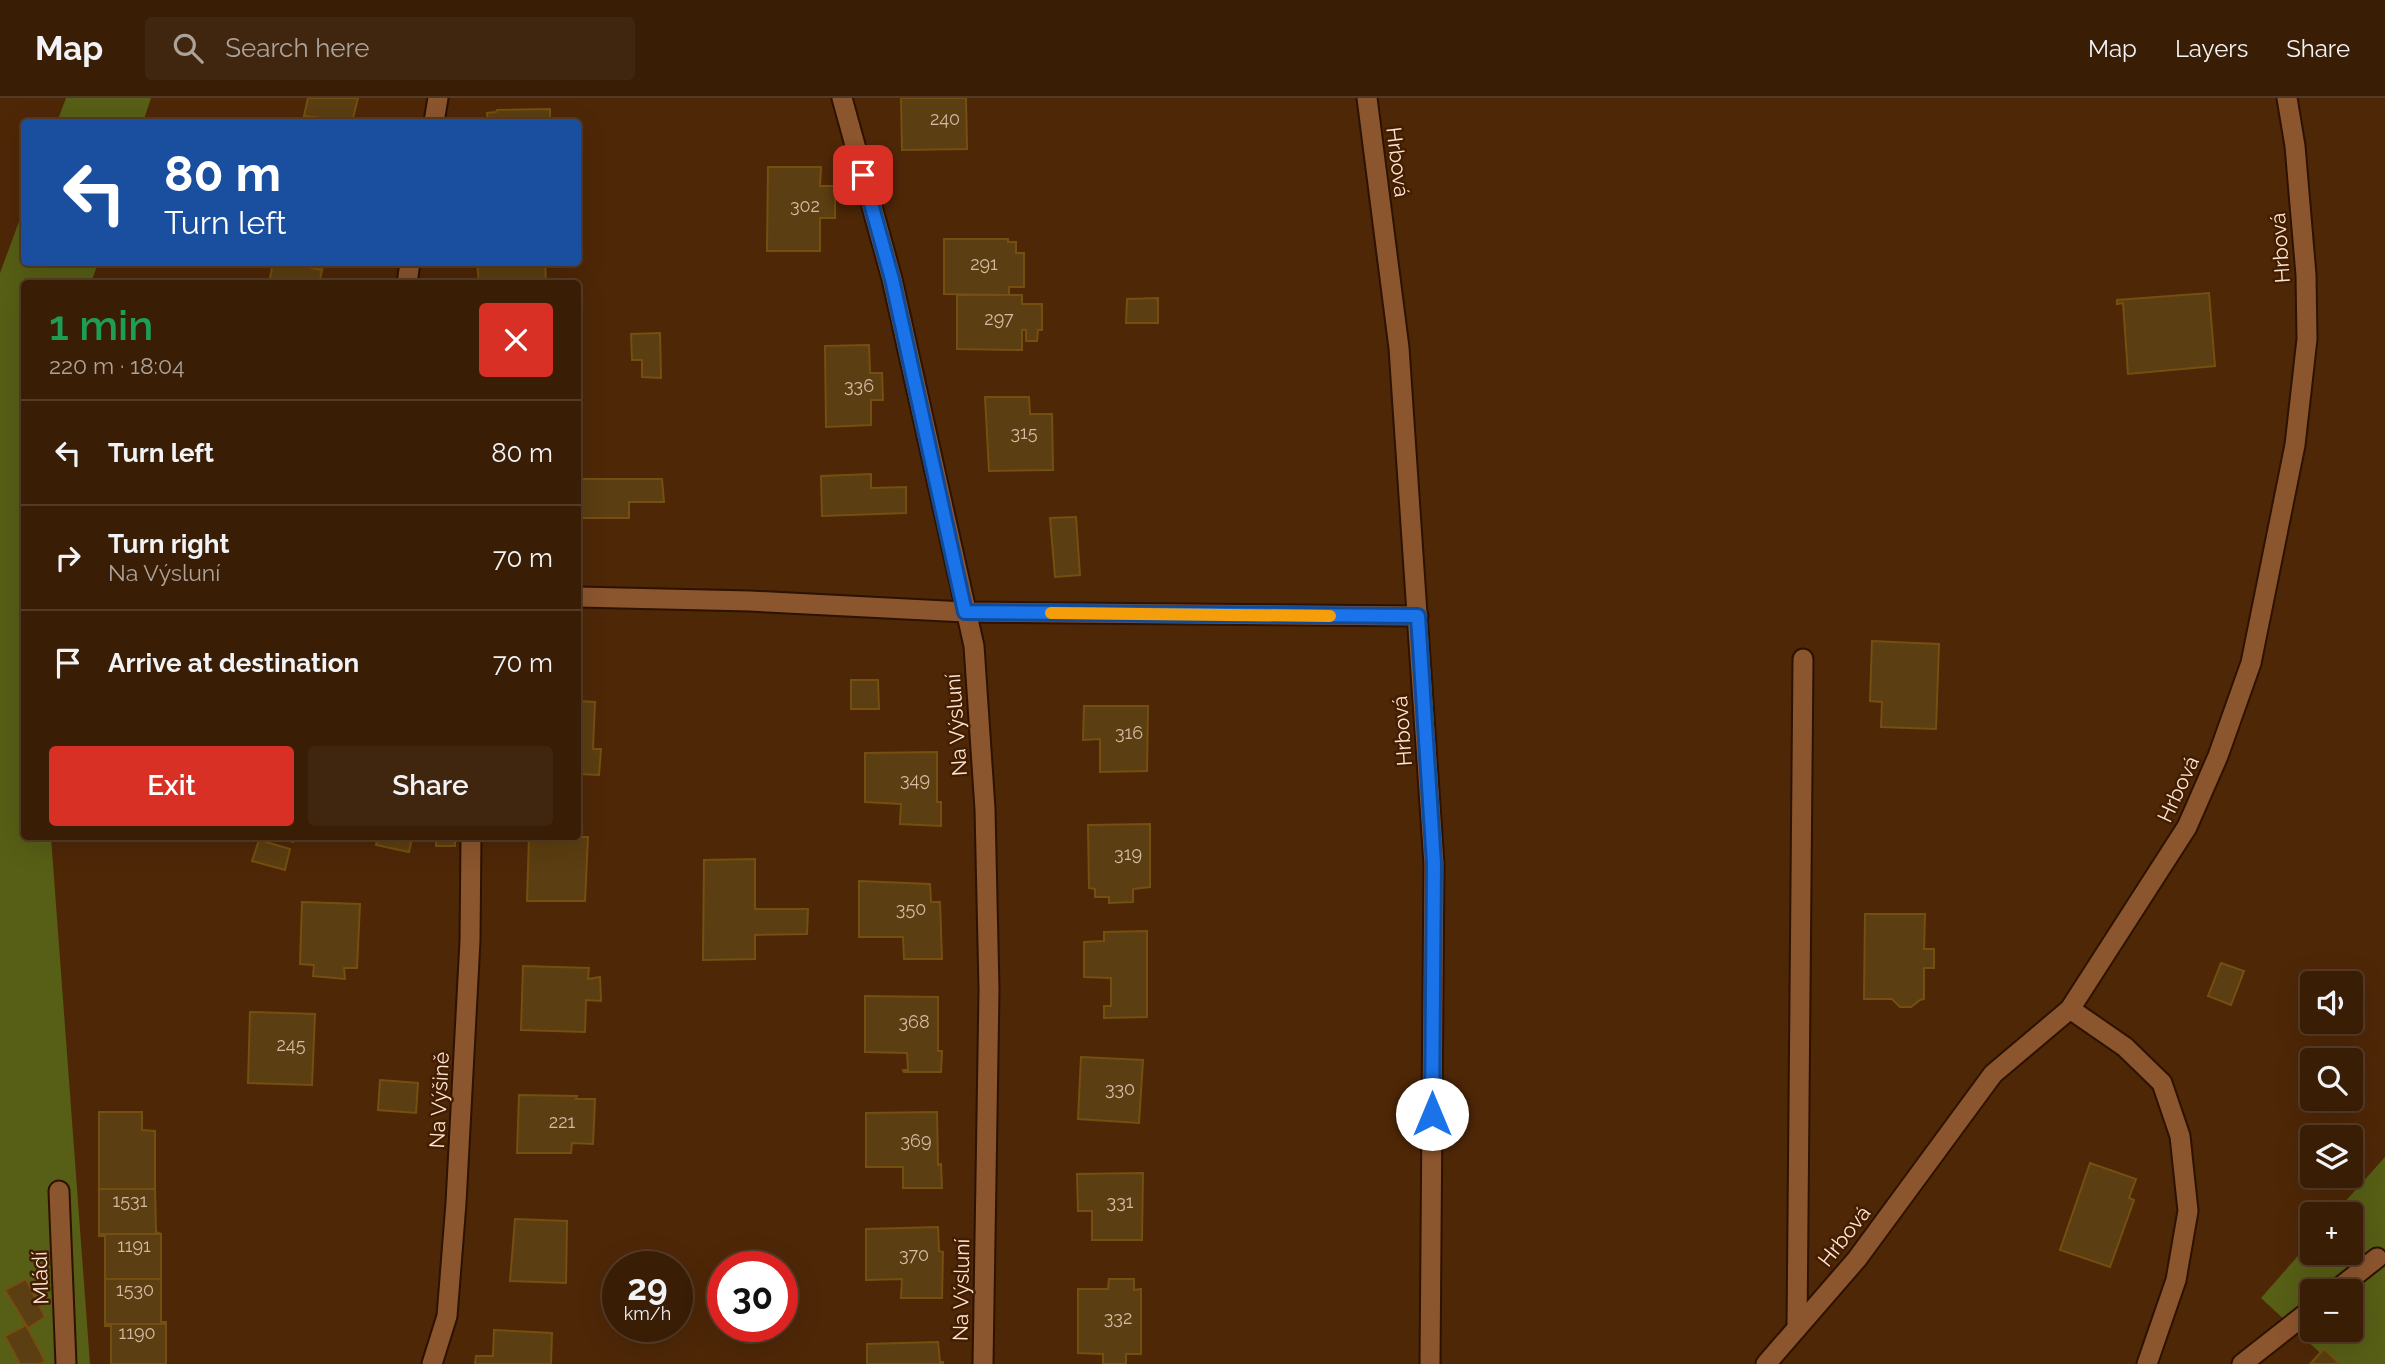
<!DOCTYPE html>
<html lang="en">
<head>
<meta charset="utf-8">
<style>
	:root { --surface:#3a1d05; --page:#41260f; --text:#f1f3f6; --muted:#aba29a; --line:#543b27; --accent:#d93025 }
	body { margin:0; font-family:Raleway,sans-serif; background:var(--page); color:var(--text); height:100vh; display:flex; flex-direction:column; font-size:26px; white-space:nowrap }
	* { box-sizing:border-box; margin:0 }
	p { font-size:23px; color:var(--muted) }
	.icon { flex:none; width:38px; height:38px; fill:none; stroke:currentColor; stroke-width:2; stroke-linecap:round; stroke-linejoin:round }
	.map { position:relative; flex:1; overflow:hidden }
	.drawer { position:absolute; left:21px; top:182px; width:560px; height:560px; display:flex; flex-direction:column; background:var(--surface); border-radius:7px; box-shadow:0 7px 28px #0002,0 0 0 2px var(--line) }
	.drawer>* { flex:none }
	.top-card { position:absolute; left:21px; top:21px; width:560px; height:147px; border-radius:7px; box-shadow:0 7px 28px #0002,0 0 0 2px var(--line); background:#1a4fa0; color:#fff; overflow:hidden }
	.controls { position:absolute; left:2300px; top:873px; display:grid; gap:14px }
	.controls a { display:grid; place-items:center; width:63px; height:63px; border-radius:7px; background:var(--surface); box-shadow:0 7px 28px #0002,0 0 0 2px var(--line); font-size:35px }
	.speed { position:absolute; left:602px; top:1153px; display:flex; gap:14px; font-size:35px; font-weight:700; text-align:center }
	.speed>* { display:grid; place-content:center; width:91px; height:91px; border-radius:50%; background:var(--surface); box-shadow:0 7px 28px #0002,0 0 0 2px var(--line); line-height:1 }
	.speed small { font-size:18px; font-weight:400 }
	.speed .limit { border:10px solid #d22; background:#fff; color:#111 }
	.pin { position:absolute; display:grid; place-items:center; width:60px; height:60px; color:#fff; margin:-30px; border-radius:14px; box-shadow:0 4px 10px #0006 }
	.me { position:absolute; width:77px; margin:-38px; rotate:0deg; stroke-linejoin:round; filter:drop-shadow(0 0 5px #0008) }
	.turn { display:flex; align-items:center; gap:24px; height:147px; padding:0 28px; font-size:32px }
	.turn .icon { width:91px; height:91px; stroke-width:2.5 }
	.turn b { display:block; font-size:49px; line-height:60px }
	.round { display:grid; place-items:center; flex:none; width:74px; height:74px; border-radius:7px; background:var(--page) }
	.headline { display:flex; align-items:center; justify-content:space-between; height:119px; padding:0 28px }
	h1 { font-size:42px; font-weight:600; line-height:52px; color:#1e9e55 }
	.action { display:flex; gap:14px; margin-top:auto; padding:14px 28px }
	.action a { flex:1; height:80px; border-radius:7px; background:var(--accent); color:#fff; font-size:28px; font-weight:600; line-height:80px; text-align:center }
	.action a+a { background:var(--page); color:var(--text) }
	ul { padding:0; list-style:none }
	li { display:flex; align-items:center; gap:21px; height:105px; padding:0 28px; border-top:2px solid var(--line) }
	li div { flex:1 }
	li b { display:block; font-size:26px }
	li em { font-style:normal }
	header { display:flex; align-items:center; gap:42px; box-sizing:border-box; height:98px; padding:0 35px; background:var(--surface); border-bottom:2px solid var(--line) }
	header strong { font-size:33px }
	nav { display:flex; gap:38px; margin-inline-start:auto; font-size:24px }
	.search { width:490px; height:63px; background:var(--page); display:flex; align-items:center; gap:18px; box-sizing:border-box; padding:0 24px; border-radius:7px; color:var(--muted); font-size:26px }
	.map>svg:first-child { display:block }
</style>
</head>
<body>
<header>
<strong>Map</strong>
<div class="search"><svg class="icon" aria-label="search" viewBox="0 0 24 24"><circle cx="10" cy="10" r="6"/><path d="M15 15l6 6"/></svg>Search here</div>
<nav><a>Map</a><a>Layers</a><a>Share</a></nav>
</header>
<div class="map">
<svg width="2385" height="1266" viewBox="0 0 2385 1266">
	<rect width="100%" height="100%" fill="#4e2707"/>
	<g fill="#575e15" fill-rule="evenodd">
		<path d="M 66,0 L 151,0 L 143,24 L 57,24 Z"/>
		<path d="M 24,110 L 24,164 L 98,165 L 91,185 L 24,186 L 24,738 L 51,739 L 90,1266 L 0,1266 L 0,175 Z"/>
		<path d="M 2385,1059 L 2385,1266 L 2332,1266 L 2261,1200 L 2312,1142 L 2312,1155 L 2350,1155 L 2350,1116 L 2334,1116 ZM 2312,1194 L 2350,1194 L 2350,1232 L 2312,1232 Z"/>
	</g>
	<g fill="#5b3e11" stroke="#744f10" stroke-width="2">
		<path d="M 308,0 L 358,0 L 352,24 L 304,18 Z"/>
		<path d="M 901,0 L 966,0 L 967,51 L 902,52 Z"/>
		<path d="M 550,11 L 550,24 L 488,24 L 487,15 L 496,14 L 497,12 Z"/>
		<path d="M 304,18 L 346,24 L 303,24 Z"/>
		<path d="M 768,69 L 821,69 L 820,88 L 835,88 L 835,120 L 820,120 L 820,153 L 767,153 Z"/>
		<path d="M 944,141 L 1008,141 L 1008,144 L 1016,144 L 1016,155 L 1024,155 L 1024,189 L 1009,189 L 1009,197 L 944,196 Z"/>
		<path d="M 273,164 L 287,164 L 322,172 L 319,186 L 269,186 Z"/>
		<path d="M 287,164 L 323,164 L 322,172 Z"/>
		<path d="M 477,164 L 545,164 L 546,186 L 479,186 Z"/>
		<path d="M 2209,195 L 2215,268 L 2128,276 L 2123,205 L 2117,206 L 2117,202 Z"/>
		<path d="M 957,197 L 1022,197 L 1022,206 L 1042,206 L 1042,232 L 1038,232 L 1037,243 L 1026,243 L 1026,232 L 1022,232 L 1022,252 L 957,251 Z"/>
		<path d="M 1158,200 L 1158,225 L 1126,225 L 1127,201 Z"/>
		<path d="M 660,235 L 661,280 L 642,279 L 642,262 L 632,262 L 631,236 Z"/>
		<path d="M 869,247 L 870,275 L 882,275 L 883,302 L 871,302 L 871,327 L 826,329 L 825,248 Z"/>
		<path d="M 985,299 L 1029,299 L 1030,316 L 1052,316 L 1053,372 L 989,373 Z"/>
		<path d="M 871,376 L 871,390 L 906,389 L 906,415 L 822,418 L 821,378 Z"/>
		<path d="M 582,381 L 662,381 L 664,404 L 629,404 L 629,420 L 582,420 Z"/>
		<path d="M 1076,419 L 1080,477 L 1055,479 L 1050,420 Z"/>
		<path d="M 1872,543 L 1939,546 L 1936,631 L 1881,629 L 1882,604 L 1870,603 Z"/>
		<path d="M 851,582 L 878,582 L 879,611 L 851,611 Z"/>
		<path d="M 578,603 L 595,604 L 593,651 L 601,651 L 599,677 L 578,676 Z"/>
		<path d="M 1084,608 L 1148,608 L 1147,673 L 1100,674 L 1100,641 L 1083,642 Z"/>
		<path d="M 937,654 L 937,704 L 941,704 L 941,728 L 900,726 L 901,706 L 865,704 L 865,655 Z"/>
		<path d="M 578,726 L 580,726 L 579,739 L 588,739 L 585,803 L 527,803 L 529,739 L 578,738 Z"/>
		<path d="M 1150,726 L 1150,789 L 1133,791 L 1133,804 L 1109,805 L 1109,799 L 1095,799 L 1095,791 L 1089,790 L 1088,727 Z"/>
		<path d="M 275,738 L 295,738 L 293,744 Z"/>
		<path d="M 378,738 L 424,738 L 423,741 L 412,740 L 409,754 L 376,747 Z"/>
		<rect x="436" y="738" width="19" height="10"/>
		<path d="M 259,742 L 290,751 L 285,772 L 252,763 Z"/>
		<path d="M 755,761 L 755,811 L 808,811 L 807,836 L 755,837 L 755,861 L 703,862 L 704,762 Z"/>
		<path d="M 859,783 L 930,786 L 931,804 L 940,804 L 942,861 L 904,861 L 903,839 L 859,839 Z"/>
		<path d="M 302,804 L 360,806 L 357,870 L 344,870 L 345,881 L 313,878 L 314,867 L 300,866 Z"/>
		<path d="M 1865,816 L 1925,816 L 1924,851 L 1934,851 L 1934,870 L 1924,870 L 1924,901 L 1920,902 L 1911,909 L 1900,909 L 1892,901 L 1864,901 Z"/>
		<path d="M 1147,833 L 1147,919 L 1104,920 L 1104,908 L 1111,908 L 1111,880 L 1084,879 L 1084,844 L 1104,843 L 1104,834 Z"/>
		<path d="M 2221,865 L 2244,873 L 2231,907 L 2208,898 Z"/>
		<path d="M 523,868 L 589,870 L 588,881 L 600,879 L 601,903 L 586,902 L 585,934 L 521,932 Z"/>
		<path d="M 865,898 L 938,899 L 938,953 L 942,953 L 941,974 L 904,974 L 903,972 L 908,972 L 907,955 L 865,954 Z"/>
		<path d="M 250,914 L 315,916 L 312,987 L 248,985 Z"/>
		<path d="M 1081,959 L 1143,962 L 1139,1025 L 1078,1021 Z"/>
		<path d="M 380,982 L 418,985 L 416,1015 L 378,1012 Z"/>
		<path d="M 519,997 L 577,998 L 576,1001 L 595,1001 L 593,1046 L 572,1045 L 571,1055 L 517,1055 Z"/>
		<path d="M 99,1014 L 142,1014 L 142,1032 L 155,1033 L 155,1091 L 99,1091 Z"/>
		<path d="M 937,1014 L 938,1067 L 941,1066 L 942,1090 L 903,1090 L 903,1069 L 866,1069 L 866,1015 Z"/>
		<path d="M 2090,1065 L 2136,1081 L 2129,1100 L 2134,1102 L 2110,1169 L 2060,1152 Z"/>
		<path d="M 1143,1075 L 1142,1142 L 1092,1142 L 1092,1113 L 1078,1113 L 1077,1076 Z"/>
		<path d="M 99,1091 L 155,1091 L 156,1134 L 161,1136 L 99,1136 Z"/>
		<path d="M 515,1121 L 567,1123 L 566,1185 L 510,1183 Z"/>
		<path d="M 938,1129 L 939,1153 L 943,1154 L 942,1200 L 901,1200 L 902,1181 L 866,1182 L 866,1131 Z"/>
		<path d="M 99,1136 L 161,1136 L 161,1181 L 105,1181 L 105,1138 L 99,1138 Z"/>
		<path d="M 26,1181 L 45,1219 L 28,1230 L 5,1192 Z"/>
		<path d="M 105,1181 L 161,1181 L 161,1224 L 166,1224 L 166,1226 L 105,1226 Z"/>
		<path d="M 1109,1181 L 1134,1181 L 1134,1192 L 1141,1191 L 1141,1256 L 1126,1256 L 1126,1266 L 1103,1266 L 1103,1256 L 1078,1255 L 1078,1191 L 1108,1191 Z"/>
		<path d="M 105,1226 L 166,1226 L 166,1266 L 111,1266 L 111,1228 L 105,1228 Z"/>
		<path d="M 26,1227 L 45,1263 L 40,1266 L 20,1266 L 5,1238 Z"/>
		<path d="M 494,1232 L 552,1235 L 551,1266 L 475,1266 L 476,1258 L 493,1258 Z"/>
		<path d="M 938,1244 L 940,1264 L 943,1264 L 943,1266 L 867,1266 L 867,1246 Z"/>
		<path d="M 2324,1251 L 2340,1266 L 2310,1266 Z"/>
	</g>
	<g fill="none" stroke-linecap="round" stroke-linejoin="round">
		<defs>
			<g id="service">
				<path d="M 578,499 L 750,503 L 965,514 L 1418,518"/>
				<path d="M 2334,1194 L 2377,1160"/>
				<path d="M 2242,1266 L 2312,1211"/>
			</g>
			<g id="minor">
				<path d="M 842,0 L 892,181 L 974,548 L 985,711 L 989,892 L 983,1266"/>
				<path d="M 1367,0 L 1399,250 L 1434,766 L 1430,1266"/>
				<path d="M 434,24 L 438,0"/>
				<path d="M 407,186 L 410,164"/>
				<path d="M 2070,911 L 2125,949 L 2162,985 L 2180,1038 L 2188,1113 L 2176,1182 L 2147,1266"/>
				<path d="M 59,1093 L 66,1266"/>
				<path d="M 1797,1230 L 1803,561"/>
				<path d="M 432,1266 L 447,1218 L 456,1105 L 470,843 L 471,738"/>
				<path d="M 1766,1266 L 1857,1161 L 1993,976 L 2070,911 L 2187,729 L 2218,658 L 2251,565 L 2295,347 L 2307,241 L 2306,177 L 2295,48 L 2287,0"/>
			</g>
		</defs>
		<use href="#service" stroke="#2d1200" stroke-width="23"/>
		<use href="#minor" stroke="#2d1200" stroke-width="23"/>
		<use href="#service" stroke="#8b552e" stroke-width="19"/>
		<use href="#minor" stroke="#8b552e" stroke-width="19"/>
	</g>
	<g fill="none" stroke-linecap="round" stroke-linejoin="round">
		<defs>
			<path id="route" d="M 863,77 L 892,181 L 965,514 L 1418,518 L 1434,766 L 1432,1016"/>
		</defs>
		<use href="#route" stroke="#114b97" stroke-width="18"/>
		<use href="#route" stroke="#1a73e8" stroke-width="12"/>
		<path stroke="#f59e0b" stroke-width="12" d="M 1051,515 L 1330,518"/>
	</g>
	<g text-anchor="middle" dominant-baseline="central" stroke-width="5" stroke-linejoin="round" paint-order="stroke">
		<g font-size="18" fill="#d4baa2">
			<text x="945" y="20">240</text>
			<text x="805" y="107">302</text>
			<text x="984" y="165">291</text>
			<text x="999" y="220">297</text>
			<text x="859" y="287">336</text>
			<text x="1024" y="334">315</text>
			<text x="1129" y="634">316</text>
			<text x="915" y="681">349</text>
			<text x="1128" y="755">319</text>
			<text x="911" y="810">350</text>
			<text x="914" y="923">368</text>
			<text x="291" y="946">245</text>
			<text x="1120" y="990">330</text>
			<text x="562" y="1023">221</text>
			<text x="916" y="1042">369</text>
			<text x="130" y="1102">1531</text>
			<text x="1120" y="1103">331</text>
			<text x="134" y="1147">1191</text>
			<text x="914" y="1156">370</text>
			<text x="135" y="1191">1530</text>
			<text x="1118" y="1219">332</text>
			<text x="137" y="1234">1190</text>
		</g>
		<g font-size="21" fill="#fde4d3" stroke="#431d00">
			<text transform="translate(1398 64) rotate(83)">Hrbová</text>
			<text transform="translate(2280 150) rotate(-94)">Hrbová</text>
			<text transform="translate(956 627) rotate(-94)">Na Výsluní</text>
			<text transform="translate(1402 633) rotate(-94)">Hrbová</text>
			<text transform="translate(2178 691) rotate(-65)">Hrbová</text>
			<text transform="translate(439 1002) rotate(-87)">Na Výšině</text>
			<text transform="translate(1844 1138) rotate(-52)">Hrbová</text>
			<text transform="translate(40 1180) rotate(-92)">Mládí</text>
			<text transform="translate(961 1192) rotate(-89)">Na Výsluní</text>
		</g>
	</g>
</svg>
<div class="controls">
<a><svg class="icon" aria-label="sound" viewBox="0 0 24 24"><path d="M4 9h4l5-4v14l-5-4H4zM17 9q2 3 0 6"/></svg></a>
<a><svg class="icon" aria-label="search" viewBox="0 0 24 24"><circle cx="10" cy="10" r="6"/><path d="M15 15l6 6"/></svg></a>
<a><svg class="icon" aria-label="layers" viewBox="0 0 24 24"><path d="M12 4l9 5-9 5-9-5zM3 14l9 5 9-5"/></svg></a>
<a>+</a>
<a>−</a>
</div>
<div class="speed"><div>29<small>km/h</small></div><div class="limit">30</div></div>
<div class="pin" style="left:863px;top:77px;background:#d93025"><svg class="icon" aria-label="arrive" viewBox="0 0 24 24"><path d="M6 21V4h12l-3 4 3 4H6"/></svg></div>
<svg class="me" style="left:1432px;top:1016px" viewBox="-20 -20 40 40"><circle r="19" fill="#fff"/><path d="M0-13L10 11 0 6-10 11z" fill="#1a73e8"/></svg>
<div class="top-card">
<div class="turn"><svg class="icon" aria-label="left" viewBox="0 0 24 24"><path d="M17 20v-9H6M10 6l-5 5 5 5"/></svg><div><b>80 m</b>Turn left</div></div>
</div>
<section class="drawer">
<div class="headline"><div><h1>1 min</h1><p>220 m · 18:04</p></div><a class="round" style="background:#d93025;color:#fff"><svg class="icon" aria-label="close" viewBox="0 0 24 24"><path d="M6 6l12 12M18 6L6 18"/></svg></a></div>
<ul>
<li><svg class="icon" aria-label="left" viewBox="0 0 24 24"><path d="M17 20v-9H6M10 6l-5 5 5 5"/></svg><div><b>Turn left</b></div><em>80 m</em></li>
<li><svg class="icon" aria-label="right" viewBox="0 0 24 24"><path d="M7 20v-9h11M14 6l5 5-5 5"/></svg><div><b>Turn right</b><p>Na Výsluní</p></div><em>70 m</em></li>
<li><svg class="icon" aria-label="arrive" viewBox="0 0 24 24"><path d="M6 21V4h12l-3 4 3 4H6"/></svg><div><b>Arrive at destination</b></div><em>70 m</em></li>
</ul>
<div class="action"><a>Exit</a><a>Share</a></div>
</section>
</div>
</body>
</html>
